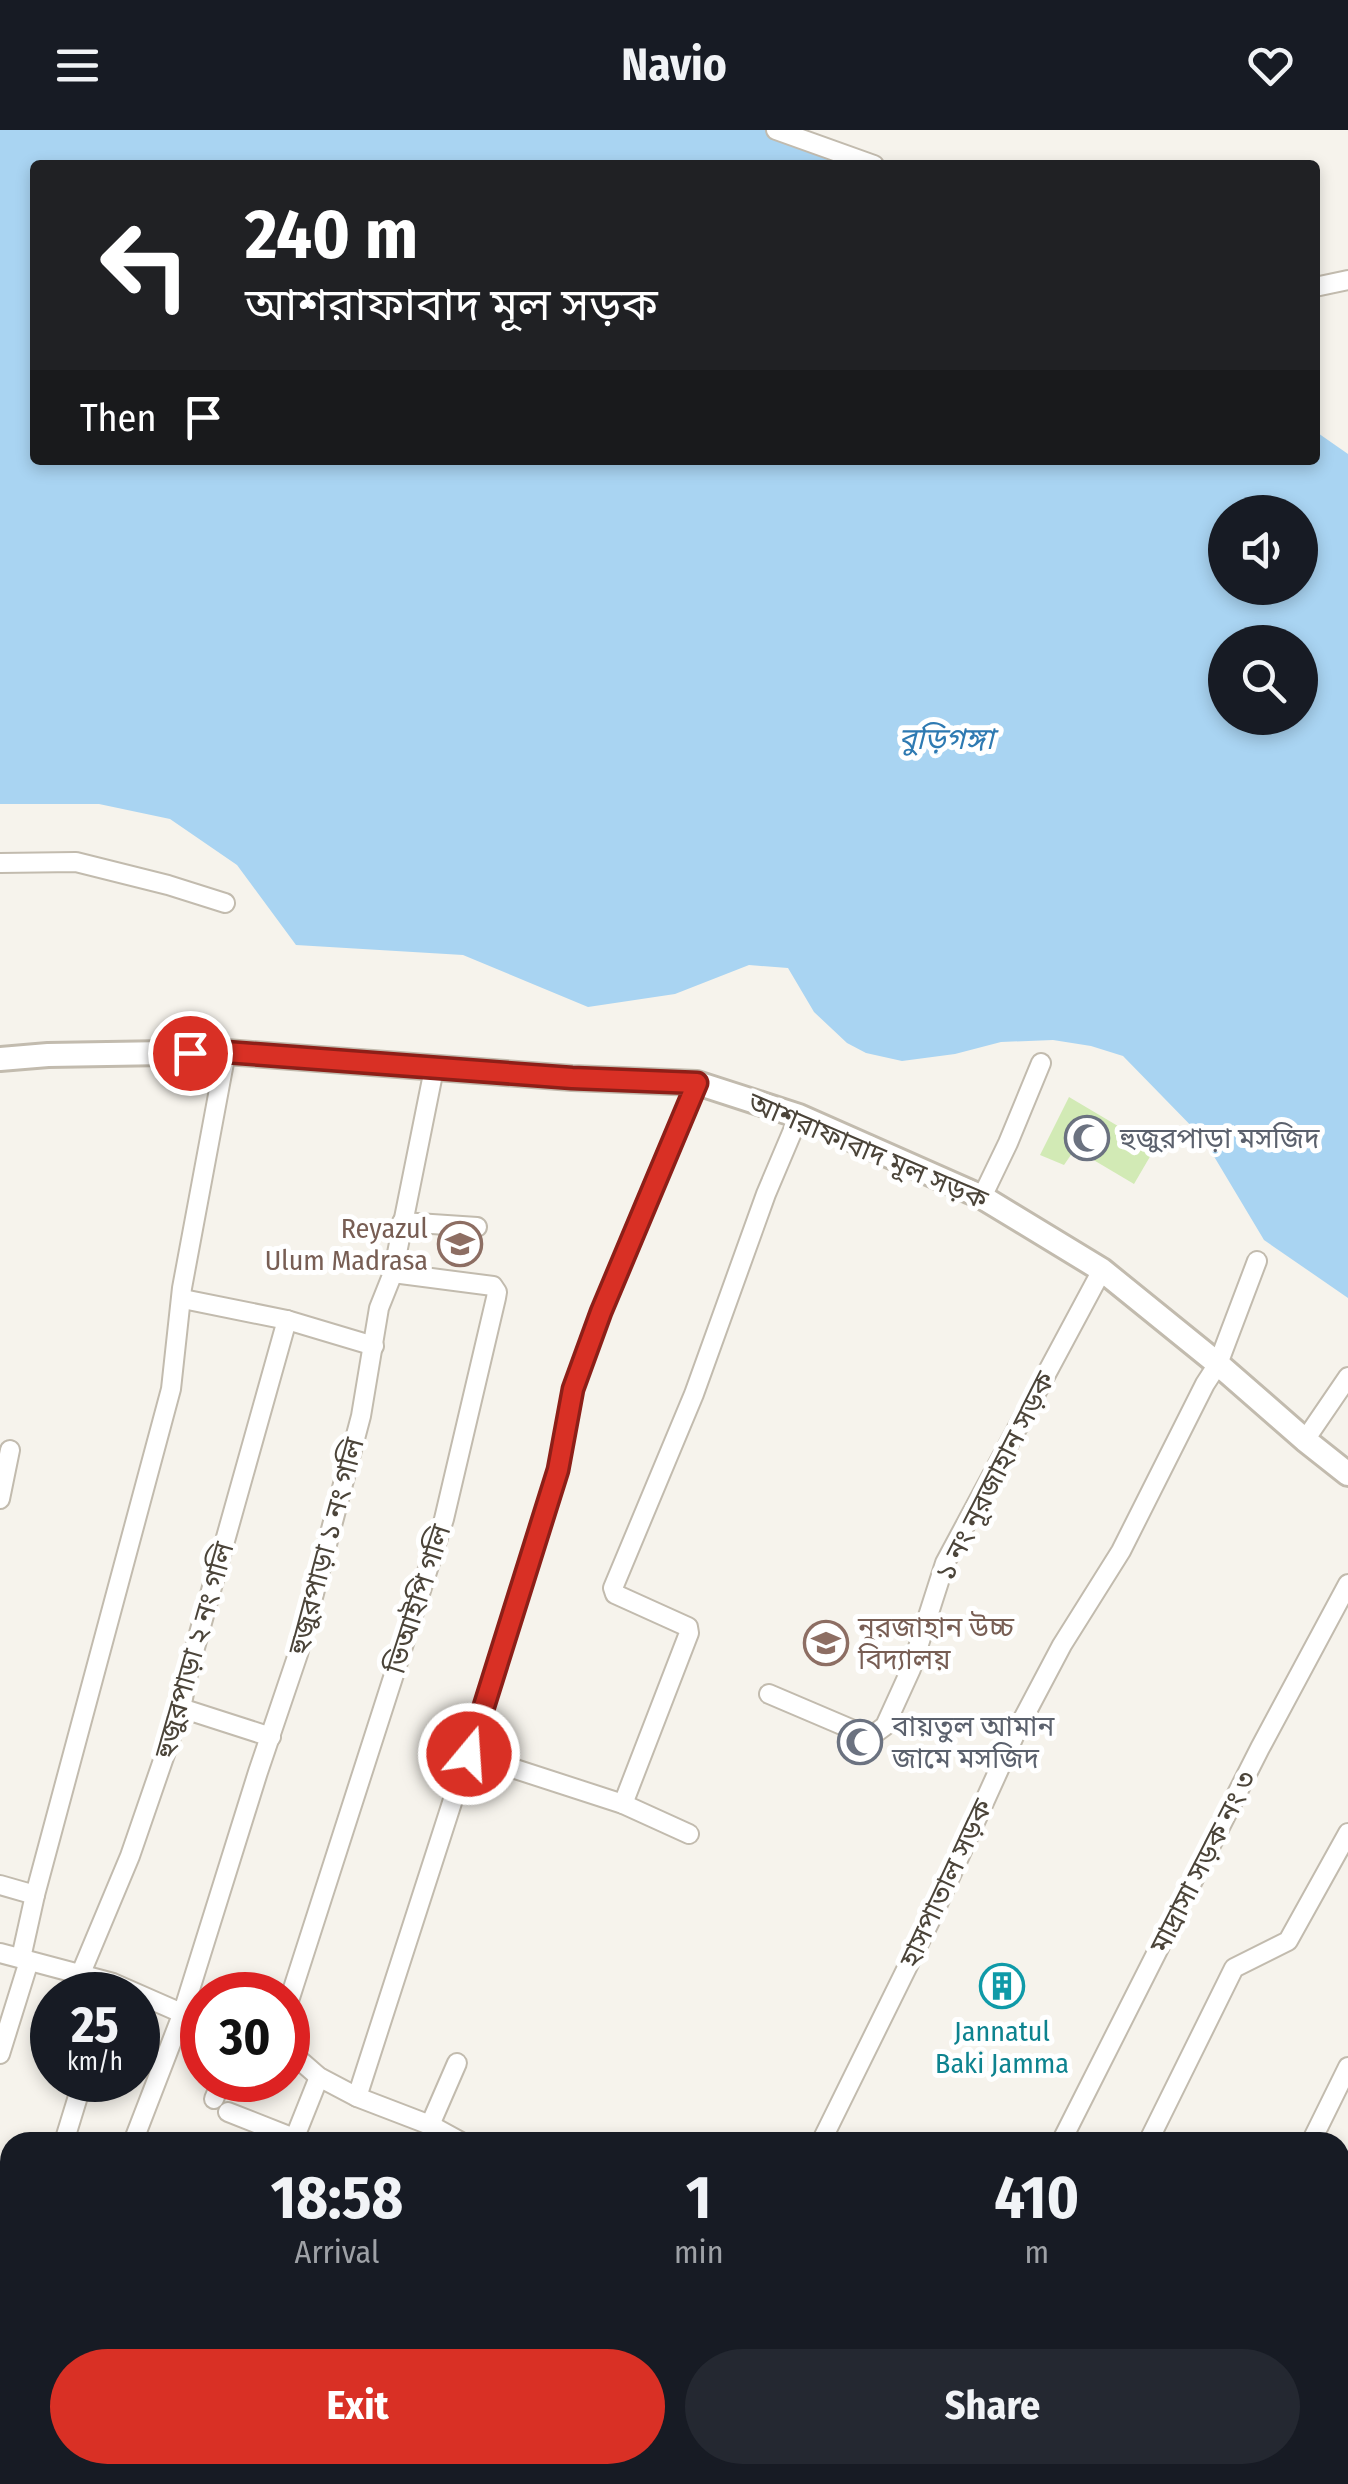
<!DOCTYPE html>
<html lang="en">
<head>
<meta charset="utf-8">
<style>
	:root { --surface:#171b24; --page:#242831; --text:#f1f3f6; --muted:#9ea1a6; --accent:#d93025 }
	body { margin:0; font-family:"Fira Sans Condensed","Noto Sans Bengali",sans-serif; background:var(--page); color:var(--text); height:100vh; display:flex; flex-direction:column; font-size:38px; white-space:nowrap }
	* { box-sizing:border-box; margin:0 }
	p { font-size:32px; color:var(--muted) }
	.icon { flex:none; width:55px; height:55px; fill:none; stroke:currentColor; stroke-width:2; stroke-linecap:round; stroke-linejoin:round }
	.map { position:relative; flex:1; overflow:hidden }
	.sheet { position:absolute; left:0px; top:2002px; width:1350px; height:352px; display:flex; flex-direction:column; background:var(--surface); border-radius:30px 30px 0 0; box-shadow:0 5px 15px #0003 }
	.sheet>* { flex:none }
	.top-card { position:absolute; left:30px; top:30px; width:1290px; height:305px; border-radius:10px; box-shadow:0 5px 15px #0003; background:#202124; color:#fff; overflow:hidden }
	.buttons { position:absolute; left:1208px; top:365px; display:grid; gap:20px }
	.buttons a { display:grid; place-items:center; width:110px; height:110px; border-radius:50%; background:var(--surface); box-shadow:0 5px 15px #0003; font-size:50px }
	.speed { position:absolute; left:30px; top:1842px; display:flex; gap:20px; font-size:50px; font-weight:700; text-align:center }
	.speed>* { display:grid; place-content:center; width:130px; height:130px; border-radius:50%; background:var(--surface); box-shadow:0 5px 15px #0003; line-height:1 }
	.speed small { font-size:25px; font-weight:400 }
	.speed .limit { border:15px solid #d22; background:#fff; color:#111 }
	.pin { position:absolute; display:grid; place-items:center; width:85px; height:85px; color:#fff; margin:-42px; border:5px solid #fff; border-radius:50%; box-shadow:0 2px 10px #0007 }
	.me { position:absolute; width:110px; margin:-55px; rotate:18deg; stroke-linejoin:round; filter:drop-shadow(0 0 8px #0008) }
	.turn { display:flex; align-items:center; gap:35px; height:210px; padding:0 50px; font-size:45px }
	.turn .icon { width:130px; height:130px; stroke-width:2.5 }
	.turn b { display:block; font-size:70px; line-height:85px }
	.then { display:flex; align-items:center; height:95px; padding:0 50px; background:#0003; gap:20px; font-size:38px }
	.eta { display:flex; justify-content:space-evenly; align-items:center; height:170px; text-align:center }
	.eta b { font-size:60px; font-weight:700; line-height:70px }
	.action { display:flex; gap:20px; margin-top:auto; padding:20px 50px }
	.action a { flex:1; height:115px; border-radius:60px; background:var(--accent); color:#fff; font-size:40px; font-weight:700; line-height:115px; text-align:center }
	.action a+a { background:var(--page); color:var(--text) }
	header { display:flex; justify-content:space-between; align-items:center; height:130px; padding:0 50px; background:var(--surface); font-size:45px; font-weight:700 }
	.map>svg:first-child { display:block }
</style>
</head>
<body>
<header><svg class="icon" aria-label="menu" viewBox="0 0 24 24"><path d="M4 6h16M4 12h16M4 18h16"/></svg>Navio<svg class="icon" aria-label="heart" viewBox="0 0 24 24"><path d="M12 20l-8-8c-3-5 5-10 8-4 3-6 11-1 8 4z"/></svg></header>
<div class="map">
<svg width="1348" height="2354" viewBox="0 0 1348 2354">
	<rect width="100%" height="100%" fill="#f6f3ec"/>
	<path fill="#d2eab5" d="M 1069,967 L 1155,1018 L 1134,1054 L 1075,1019 L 1064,1035 L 1040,1025 Z"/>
	<path fill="#a9d4f2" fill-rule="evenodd" d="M 0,0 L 773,0 L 858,35 L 35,35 L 35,330 L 1315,330 L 1315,301 L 1348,324 L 1348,1168 L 1264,1110 L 1203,1008 L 1123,926 L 1091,916 L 1053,910 L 1001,912 L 955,924 L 902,931 L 866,923 L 847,913 L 814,882 L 788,838 L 749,835 L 675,864 L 588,877 L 463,825 L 296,815 L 237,735 L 170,689 L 99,674 L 0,674 ZM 1225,382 L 1300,382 L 1300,458 L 1225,458 ZM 1225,512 L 1300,512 L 1300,588 L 1225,588 Z"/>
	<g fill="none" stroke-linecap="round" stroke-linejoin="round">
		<defs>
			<g id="minor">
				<path d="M 776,0 L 874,35"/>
				<path d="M 1315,157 L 1348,150"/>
				<path d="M 0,733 L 76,732 L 168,755 L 225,773"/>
				<path d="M 982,1067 L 1008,1013 L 1041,933"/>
				<path d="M 402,1092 L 477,1097"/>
				<path d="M 183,1169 L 287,1190 L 374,1216"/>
				<path d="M 1305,1310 L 1348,1247"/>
				<path d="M 0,1369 L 10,1320"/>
				<path d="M 769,1564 L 870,1607 L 885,1596 L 911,1539 L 945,1433 L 1102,1140"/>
				<path d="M 181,1578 L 271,1607"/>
				<path d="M 469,1624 L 623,1674 L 689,1704"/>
				<path d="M 623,1674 L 689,1503 L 688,1497 L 615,1464 L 613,1458 L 694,1264 L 766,1064 L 799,986"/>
				<path d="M 0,1755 L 35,1765"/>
				<path d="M 0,1823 L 113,1853 L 202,1892"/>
				<path d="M 21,1828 L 35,1765 L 171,1259 L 182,1158 L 226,922"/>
				<path d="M 81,1843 L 130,1726 L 181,1578 L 189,1539 L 287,1190"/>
				<path d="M 288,1874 L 444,1389 L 496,1168 L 497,1162 L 493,1156 L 393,1143"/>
				<path d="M 288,1920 L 319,1947 L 357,1967 L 430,1995 L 461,2012"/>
				<path d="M 0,1924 L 29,1831"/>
				<path d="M 357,1967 L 530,1431 L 558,1340 L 573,1259 L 601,1182 L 697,953"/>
				<path d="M 214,1969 L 222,1950"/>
				<path d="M 228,1982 L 294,2008"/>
				<path d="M 430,1995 L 457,1933"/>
				<path d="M 64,2012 L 83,1950"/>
				<path d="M 133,2012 L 182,1885 L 258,1642 L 298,1524 L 361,1286 L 379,1178 L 393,1143 L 434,939"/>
				<path d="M 293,2012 L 319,1947"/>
				<path d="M 821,2012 L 932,1787 L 1016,1602 L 1062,1515 L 1121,1421 L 1205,1254 L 1218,1234 L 1257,1131"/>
				<path d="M 1061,2012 L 1260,1618 L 1348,1454"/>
				<path d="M 1148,2012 L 1234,1838 L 1288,1811 L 1348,1703"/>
				<path d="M 1311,2012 L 1348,1937"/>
				<path d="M 0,2058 L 10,2062"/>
				<path d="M 1340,2115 L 1348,2099"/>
				<path d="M 1340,2274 L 1348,2279"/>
				<path d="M 568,2345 L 580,2354"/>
				<path d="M 1106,2345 L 1118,2354"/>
				<path d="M 24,2354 L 27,2345"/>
				<path d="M 154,2354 L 158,2345"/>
				<path d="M 374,2354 L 377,2345"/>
				<path d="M 493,2354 L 496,2345"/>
				<path d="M 704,2354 L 709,2345"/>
				<path d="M 799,2354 L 804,2345"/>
				<path d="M 929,2354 L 933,2345"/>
				<path d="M 1043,2354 L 1047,2345"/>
				<path d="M 1136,2354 L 1140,2345"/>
			</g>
			<path id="tertiary" d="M 0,929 L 48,925 L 226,922 L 572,948 L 697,953 L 799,986 L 982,1067 L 1102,1140 L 1218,1234 L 1305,1310 L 1348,1344"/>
		</defs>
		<use href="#minor" stroke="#c2bbae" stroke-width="22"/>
		<use href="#tertiary" stroke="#c2bbae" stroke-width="28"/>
		<use href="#minor" stroke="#fff" stroke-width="18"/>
		<use href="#tertiary" stroke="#fff" stroke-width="22"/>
	</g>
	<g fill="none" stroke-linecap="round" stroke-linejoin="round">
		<defs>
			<path id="route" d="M 190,923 L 226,922 L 572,948 L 697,953 L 601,1182 L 573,1259 L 558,1340 L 469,1624"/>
		</defs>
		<use href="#route" stroke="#8d1f18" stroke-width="25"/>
		<use href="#route" stroke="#d93025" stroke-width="18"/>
	</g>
	<defs>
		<symbol id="mosque-ring" viewBox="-11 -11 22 22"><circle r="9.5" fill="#fff" stroke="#6b7280" stroke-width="1.5"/><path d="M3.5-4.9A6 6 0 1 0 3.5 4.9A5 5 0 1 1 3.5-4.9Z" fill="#6b7280"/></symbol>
		<symbol id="school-ring" viewBox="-11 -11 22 22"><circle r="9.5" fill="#fff" stroke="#8d6e63" stroke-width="1.5"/><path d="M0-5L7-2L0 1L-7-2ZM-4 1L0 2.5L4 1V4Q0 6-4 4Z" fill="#8d6e63"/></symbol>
		<symbol id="building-ring" viewBox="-11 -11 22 22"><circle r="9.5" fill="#fff" stroke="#0f9aa8" stroke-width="1.5"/><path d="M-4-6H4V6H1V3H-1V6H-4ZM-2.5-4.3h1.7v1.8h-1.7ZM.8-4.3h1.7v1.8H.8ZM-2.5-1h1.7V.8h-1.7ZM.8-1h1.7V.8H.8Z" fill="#0f9aa8"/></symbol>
	</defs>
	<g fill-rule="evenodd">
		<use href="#mosque-ring" x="1062" y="983" width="50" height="50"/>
		<use href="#school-ring" x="435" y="1089" width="50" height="50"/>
		<use href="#school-ring" x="801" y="1488" width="50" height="50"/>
		<use href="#mosque-ring" x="835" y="1587" width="50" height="50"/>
		<use href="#building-ring" x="977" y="1831" width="50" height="50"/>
	</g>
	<g text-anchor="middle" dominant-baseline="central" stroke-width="10" stroke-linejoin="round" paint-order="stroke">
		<g font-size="28" fill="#5b616d" stroke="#fff" text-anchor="start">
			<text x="1120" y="1008">হুজুরপাড়া মসজিদ</text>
			<text x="892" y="1596">বায়তুল আমান<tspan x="892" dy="32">জামে মসজিদ</tspan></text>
		</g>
		<g font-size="28" fill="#4b4439" stroke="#fff">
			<text transform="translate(868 1021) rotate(23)">আশরাফাবাদ মূল সড়ক</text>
			<text transform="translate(995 1346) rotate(-63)">১ নং নূরজাহান সড়ক</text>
			<text transform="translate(326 1416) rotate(-75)">হুজুরপাড়া ১ নং গলি</text>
			<text transform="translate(418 1469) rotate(-72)">ভিআইপি গলি</text>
			<text transform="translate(194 1520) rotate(-74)">হুজুরপাড়া ২ নং গলি</text>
			<text transform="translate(1203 1732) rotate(-63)">মাদ্রাসা সড়ক নং ৩</text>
			<text transform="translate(946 1753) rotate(-65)">হাসপাতাল সড়ক</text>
		</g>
		<g font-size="28" fill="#785e54" stroke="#fff" text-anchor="end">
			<text x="428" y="1098">Reyazul<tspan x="428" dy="32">Ulum Madrasa</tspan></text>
			<text x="858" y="1497" text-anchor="start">নুরজাহান উচ্চ<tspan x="858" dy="32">বিদ্যালয়</tspan></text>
		</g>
		<g font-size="28" fill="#0d838f" stroke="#fff">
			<text x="1002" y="1901">Jannatul<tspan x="1002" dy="32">Baki Jamma</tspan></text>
		</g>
		<g font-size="30" font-style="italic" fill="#2e7ab2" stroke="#fff">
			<text x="946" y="609">বুড়িগঙ্গা</text>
		</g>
	</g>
</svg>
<div class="buttons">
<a><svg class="icon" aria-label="sound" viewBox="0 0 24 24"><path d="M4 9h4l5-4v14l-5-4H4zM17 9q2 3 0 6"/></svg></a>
<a><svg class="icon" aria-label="search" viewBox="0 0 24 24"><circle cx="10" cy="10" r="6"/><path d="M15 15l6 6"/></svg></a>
</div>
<div class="speed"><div>25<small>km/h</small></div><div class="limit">30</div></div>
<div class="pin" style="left:190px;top:923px;background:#d93025"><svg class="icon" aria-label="arrive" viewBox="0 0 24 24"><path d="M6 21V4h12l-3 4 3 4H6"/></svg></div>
<svg class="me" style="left:469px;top:1624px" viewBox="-20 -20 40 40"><circle r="17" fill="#d93025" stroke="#fff" stroke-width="3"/><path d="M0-11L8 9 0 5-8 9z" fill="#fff"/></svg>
<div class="top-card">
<div class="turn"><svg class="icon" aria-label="left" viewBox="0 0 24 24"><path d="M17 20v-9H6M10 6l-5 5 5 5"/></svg><div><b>240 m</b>আশরাফাবাদ মূল সড়ক</div></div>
<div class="then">Then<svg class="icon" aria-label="arrive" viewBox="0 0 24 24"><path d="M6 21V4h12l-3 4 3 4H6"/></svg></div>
</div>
<section class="sheet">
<div class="eta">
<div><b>18:58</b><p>Arrival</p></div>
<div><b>1</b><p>min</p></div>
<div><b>410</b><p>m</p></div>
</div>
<div class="action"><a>Exit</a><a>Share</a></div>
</section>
</div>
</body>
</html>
